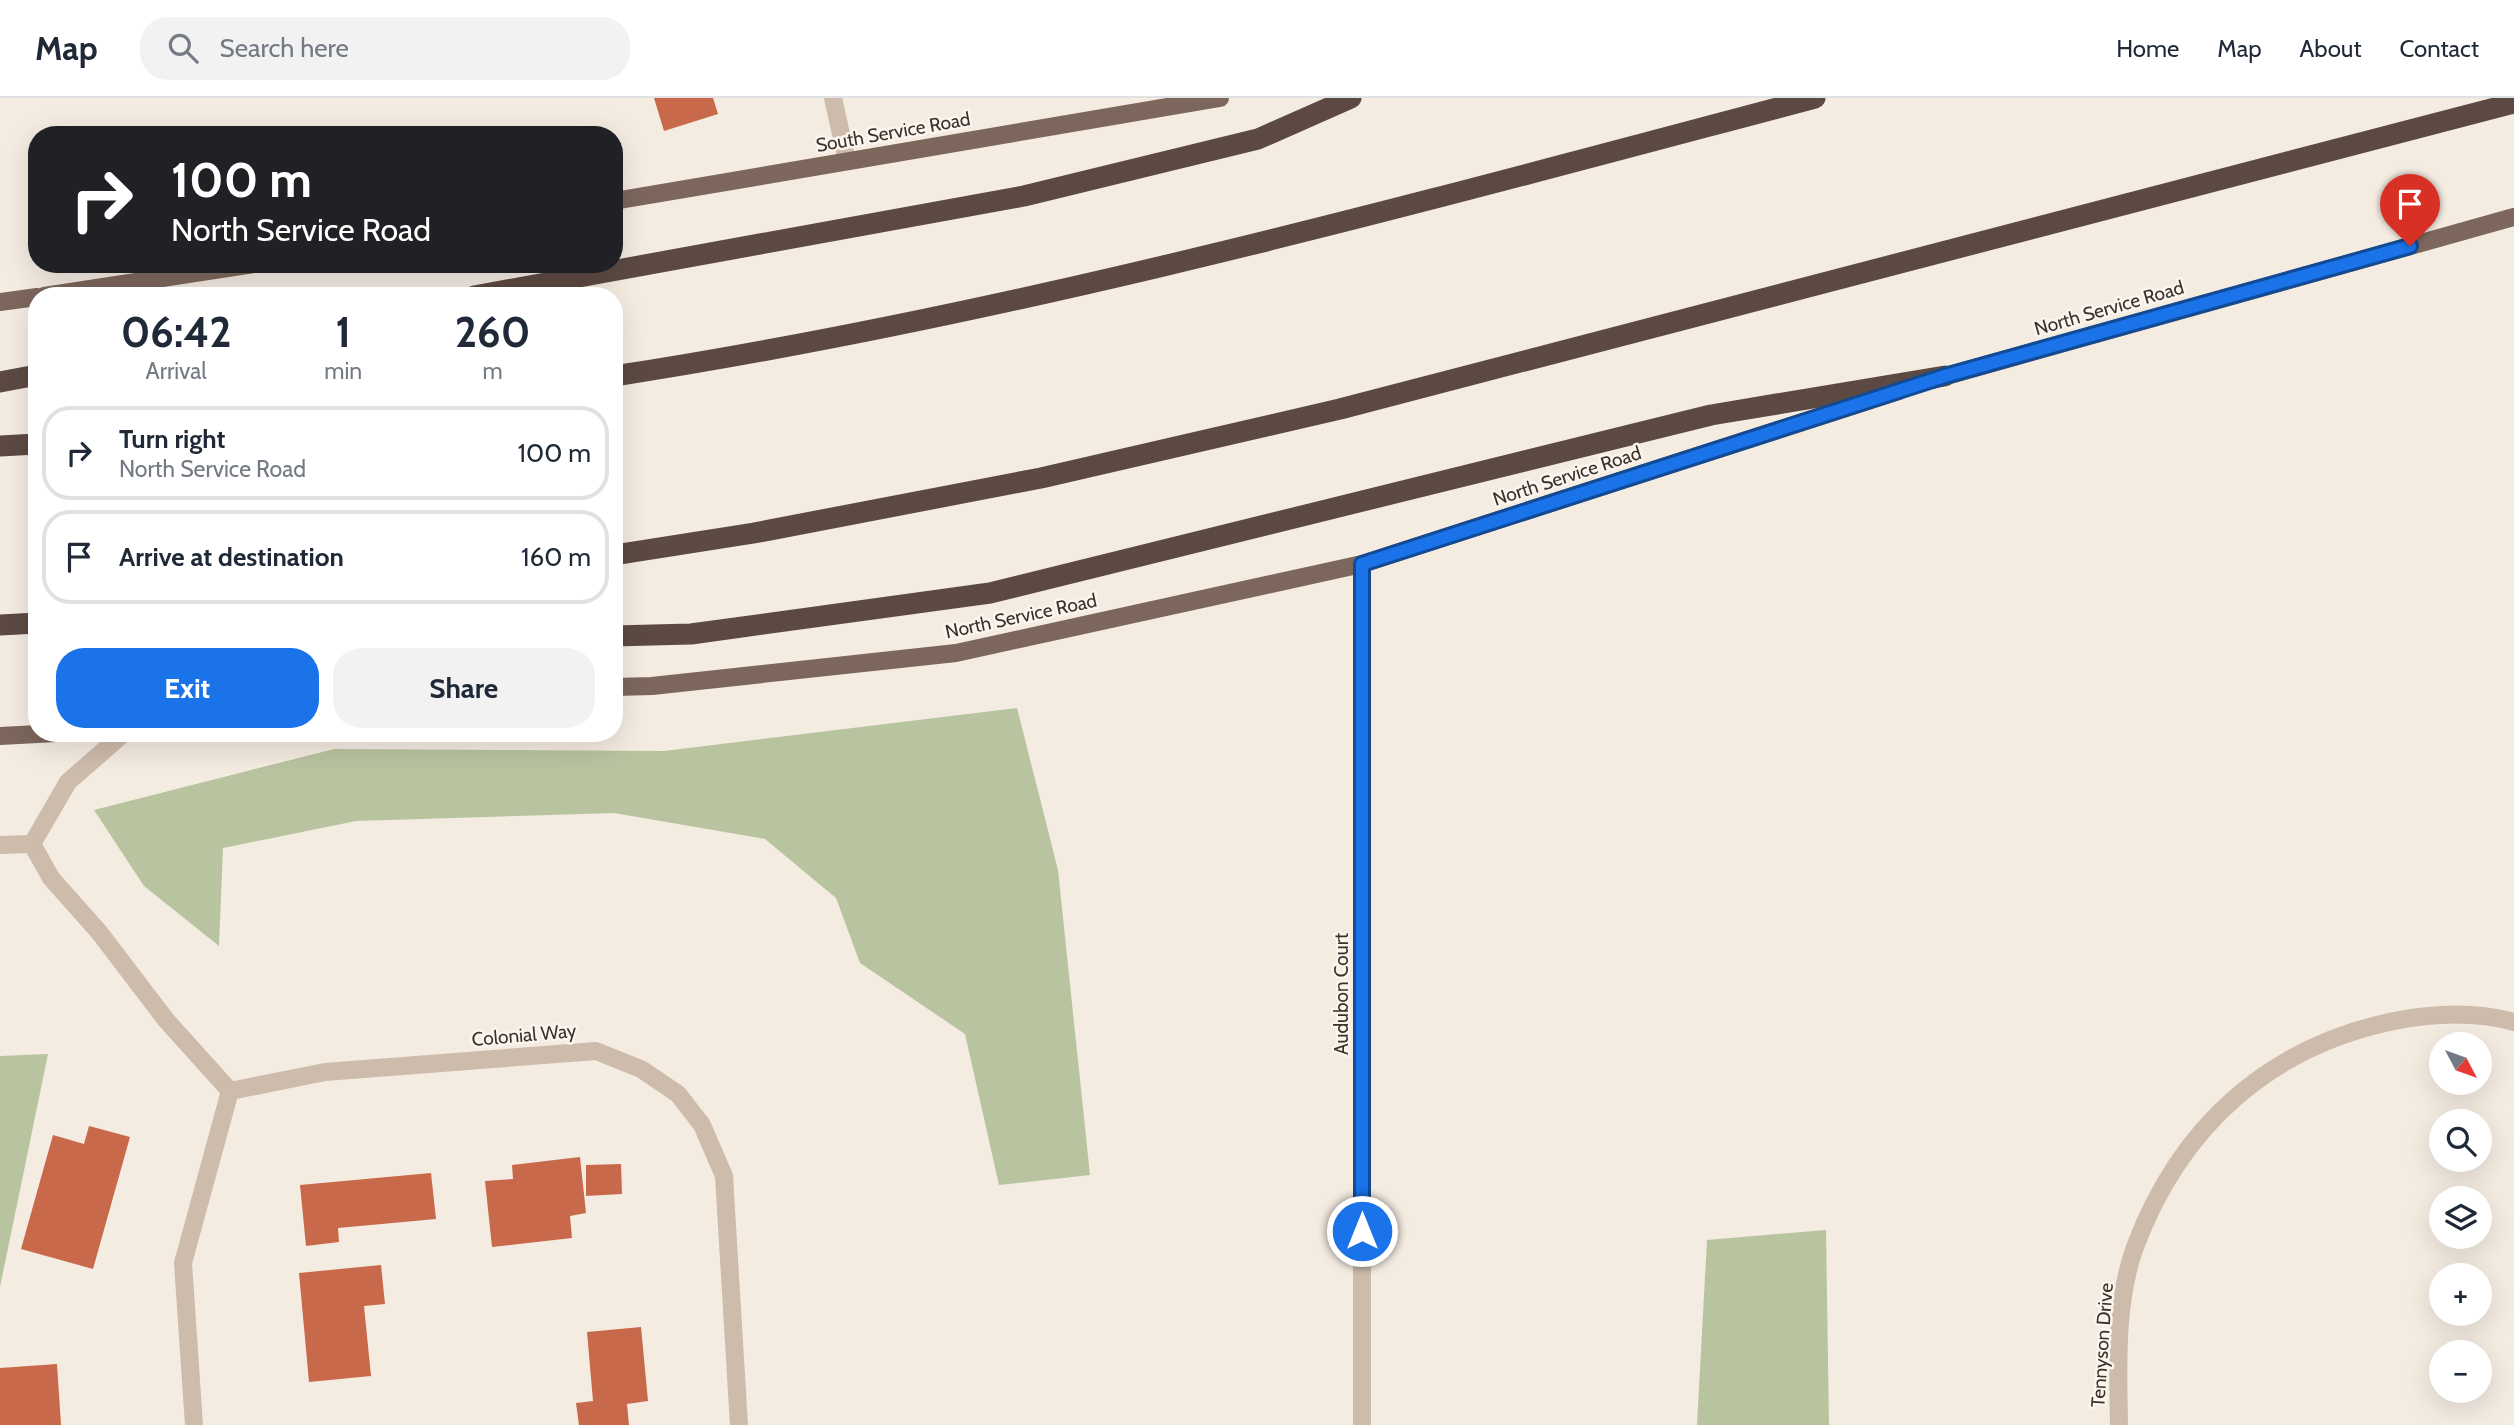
<!DOCTYPE html>
<html lang="en">
<head>
<meta charset="utf-8">
<style>
	:root { --surface:#fff; --page:#f2f2f3; --text:#1f2937; --muted:#747a83; --line:#e0e1e3; --accent:#1a73e8 }
	body { margin:0; font-family:Cabin,sans-serif; background:var(--page); color:var(--text); height:100vh; display:flex; flex-direction:column; font-size:26px; white-space:nowrap }
	* { box-sizing:border-box; margin:0 }
	p { font-size:23px; color:var(--muted) }
	.icon { flex:none; width:38px; height:38px; fill:none; stroke:currentColor; stroke-width:2; stroke-linecap:round; stroke-linejoin:round }
	.map { position:relative; flex:1; overflow:hidden }
	.panel { position:absolute; left:28px; top:189px; width:595px; height:455px; display:flex; flex-direction:column; background:var(--surface); border-radius:28px; box-shadow:0 7px 28px #0002 }
	.panel>* { flex:none }
	.top-card { position:absolute; left:28px; top:28px; width:595px; height:147px; border-radius:28px; box-shadow:0 7px 28px #0002; background:#202124; color:#fff; overflow:hidden }
	.needle { width:46px; rotate:131deg }
	.controls { position:absolute; left:2429px; top:934px; display:grid; gap:14px }
	.controls a { display:grid; place-items:center; width:63px; height:63px; border-radius:50%; background:var(--surface); box-shadow:0 7px 28px #0002; font-size:35px }
	.pin { position:absolute; display:grid; place-items:center; width:60px; height:60px; color:#fff; margin:-72px -30px; border-radius:50% 50% 50% 0; rotate:-45deg; box-shadow:0 0 7px #0007 }
	.pin .icon { rotate:45deg }
	.me { position:absolute; width:77px; margin:-38px; rotate:0deg; stroke-linejoin:round; filter:drop-shadow(0 0 5px #0008) }
	.turn { display:flex; align-items:center; gap:24px; height:147px; padding:0 28px; font-size:32px }
	.turn .icon { width:91px; height:91px; stroke-width:2.5 }
	.turn b { display:block; font-size:49px; line-height:60px }
	.eta { display:flex; justify-content:space-evenly; align-items:center; height:119px; text-align:center }
	.eta b { font-size:42px; font-weight:700; line-height:49px }
	.cta { display:flex; gap:14px; margin-top:auto; padding:14px 28px }
	.cta a { flex:1; height:80px; border-radius:28px; background:var(--accent); color:#fff; font-size:28px; font-weight:700; line-height:80px; text-align:center }
	.cta a+a { background:var(--page); color:var(--text) }
	ul { padding:0; list-style:none }
	li { display:flex; align-items:center; gap:21px; height:94px; margin:0 14px 10px; padding:0 14px; border:4px solid var(--line); border-radius:28px }
	li div { flex:1 }
	li b { display:block; font-size:26px }
	li em { font-style:normal }
	header { display:flex; align-items:center; gap:42px; box-sizing:border-box; height:98px; padding:0 35px; background:var(--surface); border-bottom:2px solid var(--line) }
	header strong { font-size:33px }
	nav { display:flex; gap:38px; margin-inline-start:auto; font-size:24px }
	.search { width:490px; height:63px; background:var(--page); display:flex; align-items:center; gap:18px; box-sizing:border-box; padding:0 24px; border-radius:28px; color:var(--muted); font-size:26px }
	.map>svg:first-child { display:block }
</style>
</head>
<body>
<header>
<strong>Map</strong>
<div class="search"><svg class="icon" aria-label="search" viewBox="0 0 24 24"><circle cx="10" cy="10" r="6"/><path d="M15 15l6 6"/></svg>Search here</div>
<nav><a>Home</a><a>Map</a><a>About</a><a>Contact</a></nav>
</header>
<div class="map">
<svg width="2514" height="1327" viewBox="0 0 2514 1327">
	<rect width="100%" height="100%" fill="#f4ebe1"/>
	<g fill="#b8c4a0">
		<path d="M 1017,610 L 1058,772 L 1090,1077 L 999,1087 L 965,936 L 860,865 L 836,800 L 765,741 L 614,715 L 356,723 L 223,750 L 219,848 L 144,788 L 94,712 L 334,651 L 664,653 Z"/>
		<path d="M 48,956 L 0,1189 L 0,958 Z"/>
		<path d="M 1826,1132 L 1829,1327 L 1697,1327 L 1707,1142 Z"/>
	</g>
	<g fill="#c8694b">
		<path d="M 654,0 L 713,0 L 718,16 L 664,33 Z"/>
		<path d="M 89,1028 L 130,1039 L 93,1171 L 21,1151 L 53,1037 L 84,1046 Z"/>
		<path d="M 580,1059 L 586,1115 L 570,1118 L 572,1140 L 492,1149 L 485,1083 L 513,1081 L 512,1067 Z"/>
		<path d="M 621,1066 L 622,1096 L 586,1098 L 586,1067 Z"/>
		<path d="M 431,1075 L 436,1121 L 338,1130 L 339,1144 L 306,1148 L 300,1087 Z"/>
		<path d="M 381,1167 L 385,1206 L 364,1208 L 371,1278 L 309,1284 L 299,1175 Z"/>
		<path d="M 641,1229 L 648,1303 L 627,1306 L 629,1327 L 579,1327 L 576,1305 L 593,1303 L 587,1234 Z"/>
		<path d="M 57,1266 L 61,1327 L 0,1327 L 0,1270 Z"/>
	</g>
	<g fill="none" stroke-linecap="round" stroke-linejoin="round">
		<g stroke="#cdbbac" stroke-width="18">
			<path d="M 833,0 L 847,63"/>
			<path d="M 1362,466 L 1362,1327"/>
			<path d="M 32,746 L 51,780 L 99,834 L 166,922 L 230,993"/>
			<path d="M 32,746 L 68,684 L 124,635"/>
			<path d="M 0,747 L 32,746"/>
			<path d="M 194,1327 L 183,1165 L 230,993 L 325,974 L 596,953 L 641,971 L 678,996 L 702,1027 L 724,1078 L 739,1327"/>
			<path d="M 2119,1327 C 2118,1269 2115,1204 2135,1149 C 2180,1029 2268,949 2394,923 C 2434,915 2474,913 2514,924"/>
		</g>
		<g stroke="#7d675c" stroke-width="18">
			<path d="M 614,103 L 1220,0"/>
			<path d="M 44,198 L 254,166"/>
			<path d="M 0,204 L 37,199"/>
			<path d="M 1932,282 L 2514,119"/>
			<path d="M 614,589 L 652,588 L 956,555 L 1362,466 L 1899,293"/>
			<path d="M 0,638 L 57,635"/>
		</g>
		<g stroke="#5c4a42" stroke-width="21">
			<path d="M 474,198 L 1024,98 L 1258,41 L 1351,0"/>
			<path d="M 614,278 C 1021,215 1418,105 1815,0"/>
			<path d="M 0,284 L 37,277"/>
			<path d="M 0,348 L 37,346"/>
			<path d="M 614,457 L 754,435 L 1041,380 L 1340,311 L 2514,5"/>
			<path d="M 0,527 L 37,525"/>
			<path d="M 614,538 L 691,536 L 990,495 L 1711,317 L 1945,278"/>
		</g>
	</g>
	<g fill="none" stroke-linecap="round" stroke-linejoin="round">
		<defs>
			<path id="route" d="M 1362,1133 L 1362,466 L 1945,278 L 2410,148"/>
		</defs>
		<use href="#route" stroke="#114b97" stroke-width="18"/>
		<use href="#route" stroke="#1a73e8" stroke-width="12"/>
	</g>
	<g text-anchor="middle" dominant-baseline="central" stroke-width="5" stroke-linejoin="round" paint-order="stroke">
		<g font-size="19" fill="#3b302b" stroke="#fbf5ee">
			<text transform="translate(893 34) rotate(-10)">South Service Road</text>
			<text transform="translate(2109 210) rotate(-16)">North Service Road</text>
			<text transform="translate(1567 378) rotate(-18)">North Service Road</text>
			<text transform="translate(1021 518) rotate(-12)">North Service Road</text>
			<text transform="translate(1341 896) rotate(-90)">Audubon Court</text>
			<text transform="translate(524 937) rotate(-5)">Colonial Way</text>
			<text transform="translate(2102 1247) rotate(-86)">Tennyson Drive</text>
		</g>
	</g>
</svg>
<div class="controls">
<a><svg class="needle" viewBox="-14 -14 28 28"><path d="M0-13l5 13h-10z" fill="#e53935"/><path d="M0 13l5-13h-10z" fill="#747a83"/></svg></a>
<a><svg class="icon" aria-label="search" viewBox="0 0 24 24"><circle cx="10" cy="10" r="6"/><path d="M15 15l6 6"/></svg></a>
<a><svg class="icon" aria-label="layers" viewBox="0 0 24 24"><path d="M12 4l9 5-9 5-9-5zM3 14l9 5 9-5"/></svg></a>
<a>+</a>
<a>−</a>
</div>
<div class="pin" style="left:2410px;top:148px;background:#d93025"><svg class="icon" aria-label="arrive" viewBox="0 0 24 24"><path d="M6 21V4h12l-3 4 3 4H6"/></svg></div>
<svg class="me" style="left:1362px;top:1133px" viewBox="-20 -20 40 40"><circle r="17" fill="#1a73e8" stroke="#fff" stroke-width="3"/><path d="M0-11L8 9 0 5-8 9z" fill="#fff"/></svg>
<div class="top-card">
<div class="turn"><svg class="icon" aria-label="right" viewBox="0 0 24 24"><path d="M7 20v-9h11M14 6l5 5-5 5"/></svg><div><b>100 m</b>North Service Road</div></div>
</div>
<section class="panel">
<div class="eta">
<div><b>06:42</b><p>Arrival</p></div>
<div><b>1</b><p>min</p></div>
<div><b>260</b><p>m</p></div>
</div>
<ul>
<li><svg class="icon" aria-label="right" viewBox="0 0 24 24"><path d="M7 20v-9h11M14 6l5 5-5 5"/></svg><div><b>Turn right</b><p>North Service Road</p></div><em>100 m</em></li>
<li><svg class="icon" aria-label="arrive" viewBox="0 0 24 24"><path d="M6 21V4h12l-3 4 3 4H6"/></svg><div><b>Arrive at destination</b></div><em>160 m</em></li>
</ul>
<div class="cta"><a>Exit</a><a>Share</a></div>
</section>
</div>
</body>
</html>
